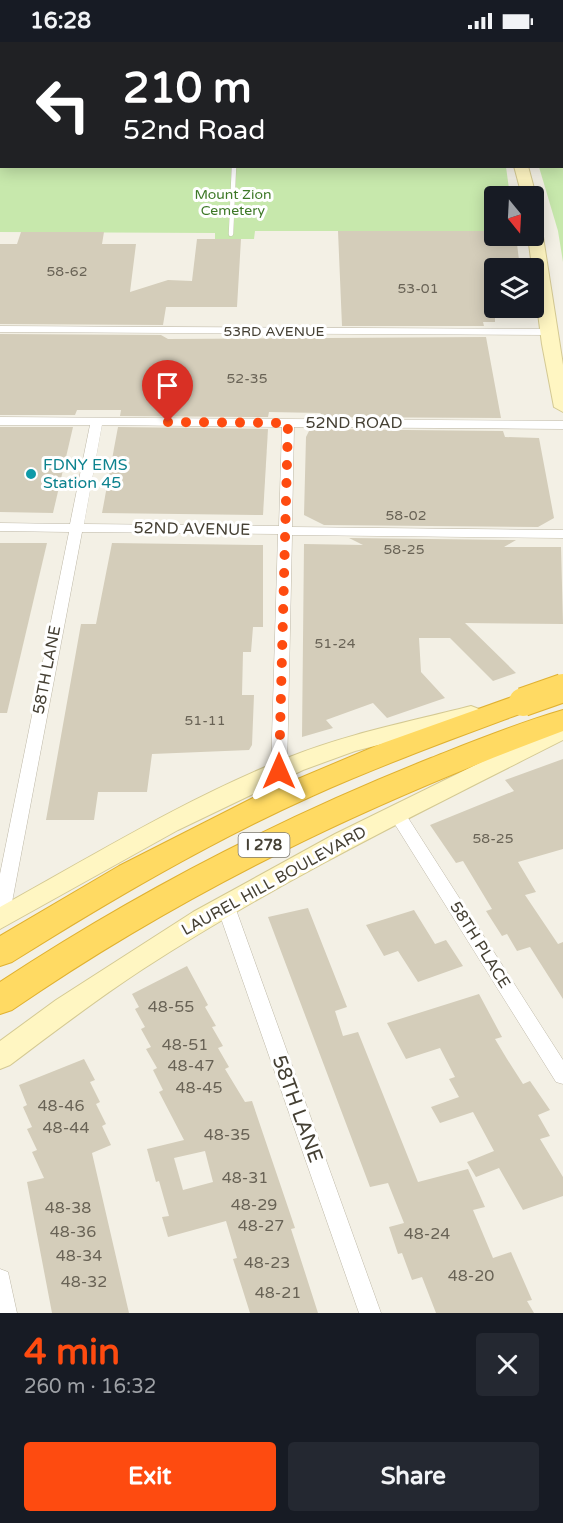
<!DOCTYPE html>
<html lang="en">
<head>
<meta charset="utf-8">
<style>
	:root { --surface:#171b24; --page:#242831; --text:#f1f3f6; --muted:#9ea1a6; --accent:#fe4b10 }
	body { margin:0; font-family:"Varela Round",sans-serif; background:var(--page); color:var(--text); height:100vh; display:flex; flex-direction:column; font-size:22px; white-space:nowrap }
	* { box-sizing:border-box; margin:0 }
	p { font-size:20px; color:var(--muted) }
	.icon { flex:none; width:33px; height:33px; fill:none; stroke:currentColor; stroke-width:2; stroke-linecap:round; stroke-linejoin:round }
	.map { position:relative; height:1271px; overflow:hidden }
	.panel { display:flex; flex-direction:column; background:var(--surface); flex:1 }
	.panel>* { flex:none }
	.banner { position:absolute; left:0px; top:0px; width:564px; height:126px; box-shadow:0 3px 15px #0003; background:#202124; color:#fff; overflow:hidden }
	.needle { width:39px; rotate:162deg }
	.buttons { position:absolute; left:484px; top:144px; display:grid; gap:12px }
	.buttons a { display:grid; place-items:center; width:60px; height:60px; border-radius:6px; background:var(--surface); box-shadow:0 3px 15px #0003; font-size:30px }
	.pin { position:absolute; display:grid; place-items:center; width:51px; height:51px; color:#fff; margin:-62px -26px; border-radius:50% 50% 50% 0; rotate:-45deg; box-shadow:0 0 6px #0007 }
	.pin .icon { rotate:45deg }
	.me { position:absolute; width:66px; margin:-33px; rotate:0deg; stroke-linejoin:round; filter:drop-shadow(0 0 4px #0008) }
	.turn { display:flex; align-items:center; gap:21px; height:126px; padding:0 24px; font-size:27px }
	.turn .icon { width:78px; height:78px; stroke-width:2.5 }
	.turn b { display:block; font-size:42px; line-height:51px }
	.round { display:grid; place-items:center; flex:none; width:63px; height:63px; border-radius:6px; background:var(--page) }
	.headline { display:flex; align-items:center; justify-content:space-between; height:102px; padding:0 24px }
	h1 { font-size:36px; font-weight:700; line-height:45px; color:var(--accent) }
	.primary-button { display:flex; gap:12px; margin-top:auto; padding:12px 24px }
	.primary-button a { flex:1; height:69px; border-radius:6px; background:var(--accent); color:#fff; font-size:24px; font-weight:700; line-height:69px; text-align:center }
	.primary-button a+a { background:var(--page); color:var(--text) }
	.status { display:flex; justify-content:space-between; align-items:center; height:42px; padding:0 30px; background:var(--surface); direction:ltr }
	.status svg { height:16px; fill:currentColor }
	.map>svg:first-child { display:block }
</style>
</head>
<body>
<div class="status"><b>16:28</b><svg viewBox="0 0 49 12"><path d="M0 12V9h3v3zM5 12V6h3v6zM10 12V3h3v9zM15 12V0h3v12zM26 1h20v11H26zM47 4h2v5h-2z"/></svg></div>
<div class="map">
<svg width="563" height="1271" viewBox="0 0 563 1271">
	<rect width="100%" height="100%" fill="#f3f0e5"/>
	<g fill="#c7e8ac">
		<path d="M 0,0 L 447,0 L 2,2 L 2,124 L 506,125 L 510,154 L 495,154 L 495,189 L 255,189 L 254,197 L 215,197 L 215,191 L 0,190 Z"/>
		<path d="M 478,0 L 563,0 L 563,220 L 558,189 L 539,125 L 562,124 L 562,2 Z"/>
	</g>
	<g fill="#d4cdba" fill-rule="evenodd">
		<path d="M 338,189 L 495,189 L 495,194 L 516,194 L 520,226 L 495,226 L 495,280 L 483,280 L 484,284 L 342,284 Z"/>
		<path d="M 21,190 L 104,190 L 102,202 L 136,202 L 130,250 L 168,238 L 192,239 L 197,197 L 241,197 L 237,265 L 166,265 L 163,283 L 0,282 L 0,202 L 17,202 Z"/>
		<path d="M 0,292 L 161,293 L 168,297 L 486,295 L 501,376 L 318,375 L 321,371 L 269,370 L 268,375 L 120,374 L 121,368 L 77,368 L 75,373 L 0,373 Z"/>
		<path d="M 0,385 L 73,385 L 53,471 L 0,470 Z"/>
		<path d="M 118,385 L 268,387 L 263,473 L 102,471 Z"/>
		<path d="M 310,387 L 503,389 L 505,395 L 539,396 L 554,476 L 538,485 L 324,483 L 304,473 L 306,395 Z"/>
		<path d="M 349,496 L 516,498 L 504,505 L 561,505 L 563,582 L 465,581 L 516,631 L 493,639 L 450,596 L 419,596 L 421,630 L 445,656 L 387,676 L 373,661 L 326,678 L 333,686 L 302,695 L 304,502 L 363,503 Z"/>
		<path d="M 0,501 L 47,501 L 7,671 L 0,671 Z"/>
		<path d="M 112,501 L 263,503 L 263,585 L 253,585 L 251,610 L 243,610 L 242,653 L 254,653 L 252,703 L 249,708 L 152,712 L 147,750 L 98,750 L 94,778 L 46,778 L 81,582 L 96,582 Z"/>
		<path d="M 563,717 L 563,807 L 518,820 L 536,850 L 525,853 L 558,902 L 563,900 L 563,957 L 530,905 L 517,909 L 507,892 L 502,894 L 486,869 L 492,867 L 463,819 L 456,821 L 430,783 L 514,749 L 505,738 Z"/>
		<path d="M 308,866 L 347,965 L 335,969 L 343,994 L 358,990 L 418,1140 L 468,1127 L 485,1165 L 473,1168 L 493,1216 L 511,1210 L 532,1258 L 527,1259 L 534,1271 L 436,1271 L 422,1235 L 412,1238 L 402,1211 L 398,1212 L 389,1185 L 404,1181 L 388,1141 L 370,1145 L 268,875 Z"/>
		<path d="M 414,868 L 435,902 L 446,898 L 463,924 L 418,940 L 398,909 L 384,914 L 366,883 Z"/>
		<path d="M 187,924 L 208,963 L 205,965 L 216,984 L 212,985 L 223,1004 L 218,1006 L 229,1025 L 225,1027 L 245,1060 L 252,1059 L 295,1186 L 291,1187 L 318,1271 L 250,1271 L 233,1217 L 237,1216 L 226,1179 L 168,1195 L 162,1175 L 169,1174 L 159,1139 L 156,1140 L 147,1107 L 184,1098 L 159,1050 L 163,1048 L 153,1028 L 157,1026 L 146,1007 L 151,1005 L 141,987 L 145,985 L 135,967 L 139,965 L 132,952 ZM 205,1109 L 213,1140 L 183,1148 L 174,1116 Z"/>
		<path d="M 479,952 L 502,995 L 495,997 L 507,1017 L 523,1042 L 530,1039 L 550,1068 L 538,1073 L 550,1094 L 540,1097 L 563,1135 L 563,1154 L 523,1168 L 499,1126 L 476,1135 L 467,1120 L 494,1109 L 473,1070 L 440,1081 L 431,1065 L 459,1055 L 449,1037 L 455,1035 L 440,1006 L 406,1017 L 387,981 Z"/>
		<path d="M 84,1017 L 95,1038 L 90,1040 L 100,1060 L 96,1062 L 106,1082 L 102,1084 L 111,1103 L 92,1111 L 129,1271 L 52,1271 L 27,1140 L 44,1136 L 32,1110 L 37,1108 L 27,1087 L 32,1085 L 23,1065 L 27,1063 L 19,1043 Z"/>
	</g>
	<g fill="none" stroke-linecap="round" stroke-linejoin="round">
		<defs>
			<path id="lane" d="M 231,192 L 234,124"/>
			<g id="street">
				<path d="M 0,284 L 549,287 L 555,290 L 549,293 L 0,290 Z"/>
				<path d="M 0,375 L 563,379 L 563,387 L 294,385 L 292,485 L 563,488 L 563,496 L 292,493 L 287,729 L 285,733 L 273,733 L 271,729 L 278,492 L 82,490 L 9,876 L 6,881 L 0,883 L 0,832 L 69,490 L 0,489 L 0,481 L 70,482 L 90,383 L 0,383 ZM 102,383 L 282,385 L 279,484 L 84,482 Z"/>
				<path d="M 397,766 L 403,768 L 563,1018 L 563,1042 L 556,1040 L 391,776 L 389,772 L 391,768 Z"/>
				<path d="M 225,855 L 231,857 L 234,862 L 381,1271 L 359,1271 L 216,862 L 219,857 Z"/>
				<path d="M 0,1227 L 8,1230 L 17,1271 L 0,1271 Z"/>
			</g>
			<g id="secondary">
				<path d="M 455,0 L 467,0 L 468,2 L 456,2 Z"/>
				<path d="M 514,124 L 528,124 L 536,154 L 534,157 L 534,154 L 522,154 Z"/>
				<path d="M 534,178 L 541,182 L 563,323 L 563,370 L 554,365 L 542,302 L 528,194 L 534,194 Z"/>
				<path d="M 471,664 L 479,667 L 483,672 L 479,677 L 355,709 L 303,728 L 178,788 L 0,887 L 0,865 C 94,813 187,756 287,716 C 346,692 409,680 471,664 Z"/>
				<path d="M 563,680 L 563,698 C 421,770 277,840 143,927 C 97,957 54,990 10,1023 L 0,1027 L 0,999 L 56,958 L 193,870 L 335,792 Z"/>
			</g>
			<g id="highway">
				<path d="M 523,651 L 533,653 L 538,660 L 533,667 C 458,695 383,722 310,755 C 206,802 108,860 12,920 L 0,924 L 0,894 L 119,824 L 255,755 L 383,701 Z"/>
				<path d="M 563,668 L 563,689 C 365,763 187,848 12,968 L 0,972 L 0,940 C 135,851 280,776 431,716 C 474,699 518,681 563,668 Z"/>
			</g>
		</defs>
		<use href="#lane" stroke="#beb8a7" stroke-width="5"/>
		<use href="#street" stroke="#beb8a7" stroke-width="1"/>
		<use href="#secondary" stroke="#d4c993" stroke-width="2"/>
		<use href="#highway" stroke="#e0b131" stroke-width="2"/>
		<use href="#lane" stroke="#fff" stroke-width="4.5"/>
		<use href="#street" fill="#fff" fill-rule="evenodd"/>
		<use href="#secondary" fill="#fff6c2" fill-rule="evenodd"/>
		<use href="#highway" fill="#ffda63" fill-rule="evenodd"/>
		<defs>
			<path id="highway-bridge" d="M 523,660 L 563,646"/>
		</defs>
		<use href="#highway-bridge" stroke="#e0b131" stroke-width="30" stroke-linecap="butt"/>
		<use href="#highway-bridge" stroke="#ffda63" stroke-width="28"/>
	</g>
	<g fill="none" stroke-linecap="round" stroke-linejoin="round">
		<path stroke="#fe4b10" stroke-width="10" stroke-dasharray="0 18" d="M 168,380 L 288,381 L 279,729"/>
	</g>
	<circle fill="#0f9aa8" stroke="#fff" stroke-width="2" cx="31" cy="432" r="6"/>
	<g text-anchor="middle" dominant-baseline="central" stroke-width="6" stroke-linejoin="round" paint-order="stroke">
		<g font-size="14" fill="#3d7827" stroke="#fff">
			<text x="233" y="152">Mount Zion<tspan x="233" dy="16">Cemetery</tspan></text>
		</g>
		<g font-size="14" fill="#696356">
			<text x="67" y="229">58-62</text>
			<text x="418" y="246">53-01</text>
			<text x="247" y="336">52-35</text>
			<text x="406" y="473">58-02</text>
			<text x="404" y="507">58-25</text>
			<text x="335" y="601">51-24</text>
			<text x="205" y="678">51-11</text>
			<text x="493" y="796">58-25</text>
		</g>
		<g font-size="14" fill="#454034" stroke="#fff">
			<text x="274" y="289">53RD AVENUE</text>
		</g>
		<rect fill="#fff" stroke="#7d7971" stroke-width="1.5" x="238.5" y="791" width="51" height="24" rx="4.5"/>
		<g font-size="15" font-weight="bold" fill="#454034">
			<text x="264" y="803">I 278</text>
		</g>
		<g font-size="16" fill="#454034" stroke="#fff">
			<text x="354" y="381">52ND ROAD</text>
			<text transform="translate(192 487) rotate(1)">52ND AVENUE</text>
			<text transform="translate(47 628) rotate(-79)">58TH LANE</text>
			<text transform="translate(274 839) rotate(-29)">LAUREL HILL BOULEVARD</text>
			<text transform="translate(480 903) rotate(58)">58TH PLACE</text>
		</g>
		<g font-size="16" fill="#0d838f" stroke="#fff" text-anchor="start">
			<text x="43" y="423">FDNY EMS<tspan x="43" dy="18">Station 45</tspan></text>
		</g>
		<g font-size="16" fill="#696356">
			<text x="171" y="965">48-55</text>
			<text x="185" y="1003">48-51</text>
			<text x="191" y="1024">48-47</text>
			<text x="199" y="1046">48-45</text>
			<text x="61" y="1064">48-46</text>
			<text x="66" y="1086">48-44</text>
			<text x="227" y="1093">48-35</text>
			<text x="245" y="1136">48-31</text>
			<text x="254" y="1163">48-29</text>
			<text x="68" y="1166">48-38</text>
			<text x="261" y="1184">48-27</text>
			<text x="73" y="1190">48-36</text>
			<text x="427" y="1192">48-24</text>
			<text x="79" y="1214">48-34</text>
			<text x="267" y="1221">48-23</text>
			<text x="471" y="1234">48-20</text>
			<text x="84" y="1240">48-32</text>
			<text x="278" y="1251">48-21</text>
		</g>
		<g font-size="20" fill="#454034" stroke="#fff">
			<text transform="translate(297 1067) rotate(70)">58TH LANE</text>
		</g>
	</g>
</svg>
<div class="buttons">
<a><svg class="needle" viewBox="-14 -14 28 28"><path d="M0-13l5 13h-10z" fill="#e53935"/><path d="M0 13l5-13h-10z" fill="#9ea1a6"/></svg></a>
<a><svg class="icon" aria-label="layers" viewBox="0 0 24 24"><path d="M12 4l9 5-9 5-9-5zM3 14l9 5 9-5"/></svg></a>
</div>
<div class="pin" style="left:168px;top:380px;background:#d93025"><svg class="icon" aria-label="arrive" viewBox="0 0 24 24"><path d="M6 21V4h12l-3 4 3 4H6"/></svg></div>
<svg class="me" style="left:279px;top:729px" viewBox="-20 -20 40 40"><path d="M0-17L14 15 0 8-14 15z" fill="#fe4b10" stroke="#fff" stroke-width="4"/></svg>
<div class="banner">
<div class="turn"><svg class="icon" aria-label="left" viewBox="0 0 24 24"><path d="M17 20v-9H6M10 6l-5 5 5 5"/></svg><div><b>210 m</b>52nd Road</div></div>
</div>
</div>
<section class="panel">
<div class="headline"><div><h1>4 min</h1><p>260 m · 16:32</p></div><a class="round"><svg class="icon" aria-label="close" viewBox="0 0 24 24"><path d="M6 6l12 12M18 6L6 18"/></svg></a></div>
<div class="primary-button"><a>Exit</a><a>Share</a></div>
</section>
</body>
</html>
